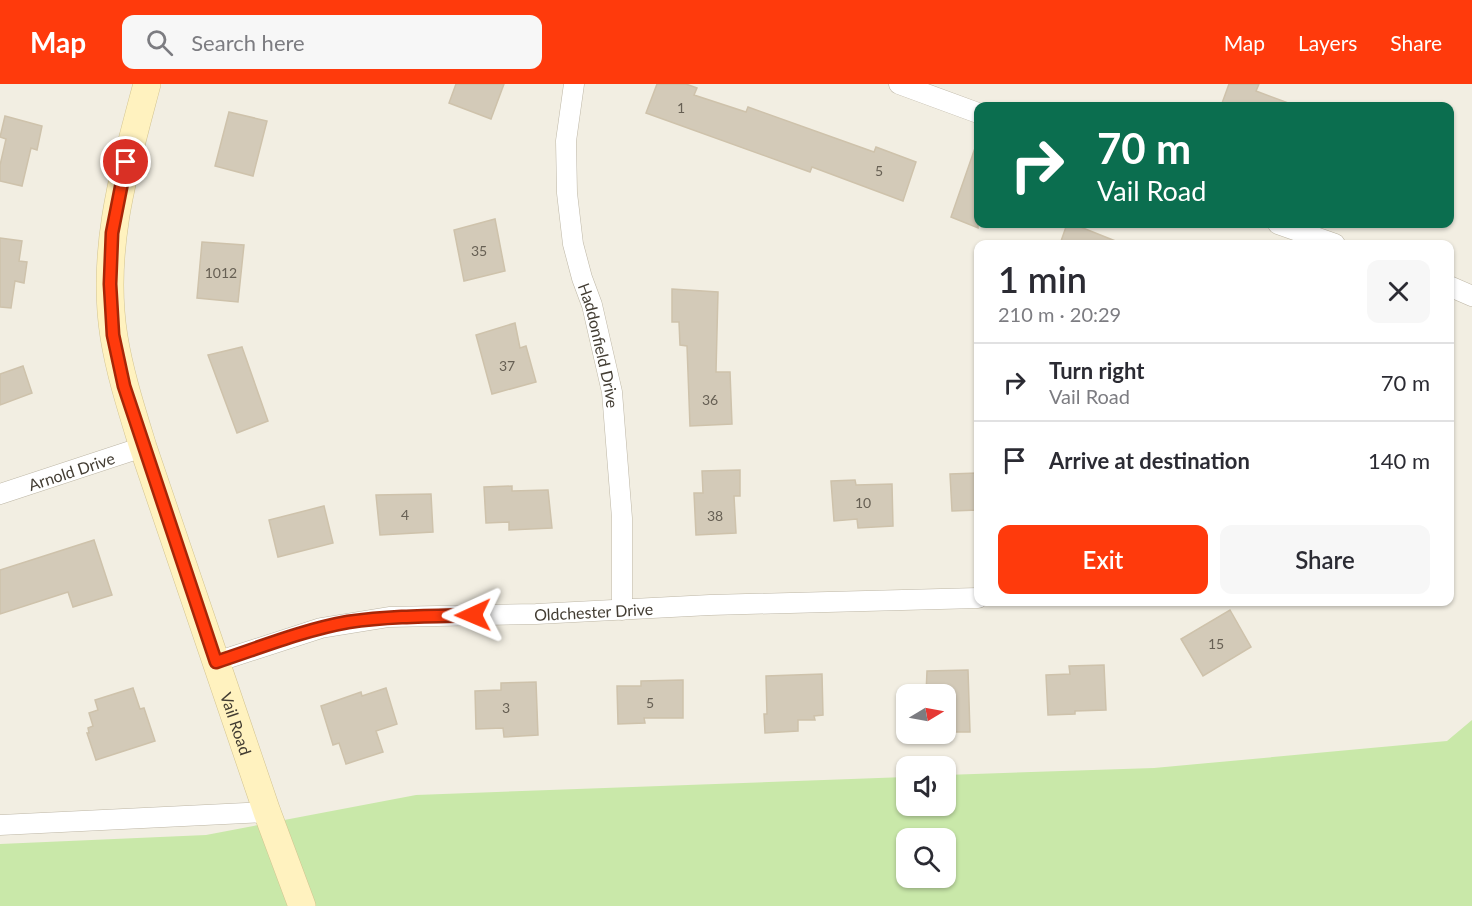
<!DOCTYPE html>
<html lang="en">
<head>
<meta charset="utf-8">
<style>
	:root { --surface:#fff; --page:#f7f7f7; --text:#2b2b33; --muted:#7c7c81; --line:#e1e1e2; --accent:#ff3a0c }
	body { margin:0; font-family:Lato,sans-serif; background:var(--page); color:var(--text); height:100vh; display:flex; flex-direction:column; font-size:22px; white-space:nowrap }
	* { box-sizing:border-box; margin:0 }
	p { font-size:20px; color:var(--muted) }
	.icon { flex:none; width:33px; height:33px; fill:none; stroke:currentColor; stroke-width:2; stroke-linecap:round; stroke-linejoin:round }
	.map { position:relative; flex:1; overflow:hidden }
	.panel { position:absolute; left:974px; top:156px; width:480px; height:366px; display:flex; flex-direction:column; background:var(--surface); border-radius:12px; box-shadow:0 2px 4px #0004 }
	.panel>* { flex:none }
	.guide { position:absolute; left:974px; top:18px; width:480px; height:126px; border-radius:12px; box-shadow:0 2px 4px #0004; background:#0b6e4f; color:#fff; overflow:hidden }
	.needle { width:39px; rotate:80deg }
	.fabs { position:absolute; left:896px; top:600px; display:grid; gap:12px }
	.fabs a { display:grid; place-items:center; width:60px; height:60px; border-radius:12px; background:var(--surface); box-shadow:0 2px 4px #0004; font-size:30px }
	.pin { position:absolute; display:grid; place-items:center; width:51px; height:51px; color:#fff; margin:-26px; border:3px solid #fff; border-radius:50%; box-shadow:0 2px 6px #0007 }
	.me { position:absolute; width:66px; margin:-33px; rotate:269deg; stroke-linejoin:round; filter:drop-shadow(0 0 4px #0008) }
	.turn { display:flex; align-items:center; gap:21px; height:126px; padding:0 24px; font-size:27px }
	.turn .icon { width:78px; height:78px; stroke-width:2.5 }
	.turn b { display:block; font-size:42px; line-height:51px }
	.round { display:grid; place-items:center; flex:none; width:63px; height:63px; border-radius:12px; background:var(--page) }
	.overview { display:flex; align-items:center; justify-content:space-between; height:102px; padding:0 24px }
	h1 { font-size:36px; font-weight:600; line-height:45px }
	.cta { display:flex; gap:12px; margin-top:auto; padding:12px 24px }
	.cta a { flex:1; height:69px; border-radius:12px; background:var(--accent); color:#fff; font-size:24px; font-weight:600; line-height:69px; text-align:center }
	.cta a+a { background:var(--page); color:var(--text) }
	ul { padding:0; list-style:none }
	li { display:flex; align-items:center; gap:18px; height:78px; padding:0 24px; border-top:2px solid var(--line) }
	li div { flex:1 }
	li b { display:block; font-size:22px }
	li em { font-style:normal }
	header { display:flex; align-items:center; gap:36px; box-sizing:border-box; height:84px; padding:0 30px; background:var(--accent); color:#fff }
	header strong { font-size:28px }
	nav { display:flex; gap:33px; margin-inline-start:auto; font-size:21px }
	.search { width:420px; height:54px; background:var(--page); display:flex; align-items:center; gap:15px; box-sizing:border-box; padding:0 21px; border-radius:12px; color:var(--muted); font-size:22px }
	.map>svg:first-child { display:block }
</style>
</head>
<body>
<header>
<strong>Map</strong>
<div class="search"><svg class="icon" aria-label="search" viewBox="0 0 24 24"><circle cx="10" cy="10" r="6"/><path d="M15 15l6 6"/></svg>Search here</div>
<nav><a>Map</a><a>Layers</a><a>Share</a></nav>
</header>
<div class="map">
<svg width="1472" height="822" viewBox="0 0 1472 822">
	<rect width="100%" height="100%" fill="#f2eee2"/>
	<path fill="#c9e8a9" fill-rule="evenodd" d="M 1472,636 L 1472,822 L 0,822 L 0,760 L 206,751 L 416,711 L 906,693 L 906,722 L 945,722 L 945,691 L 1154,684 L 1447,657 ZM 906,754 L 945,754 L 945,794 L 906,794 Z"/>
	<g fill="#d3cab8" stroke="#cec2ab" stroke-width="1.5">
		<path d="M 456,0 L 504,0 L 491,35 L 449,19 Z"/>
		<path d="M 657,0 L 686,0 L 697,4 L 694,11 L 746,28 L 748,23 L 874,68 L 876,63 L 916,78 L 903,117 L 812,83 L 810,88 L 646,29 Z"/>
		<path d="M 1229,0 L 1259,0 L 1256,7 L 1291,20 L 1291,22 L 1221,22 Z"/>
		<path d="M 229,28 L 267,37 L 253,92 L 215,82 Z"/>
		<path d="M 5,32 L 42,42 L 37,66 L 31,64 L 22,102 L 0,97 L 0,81 L 6,55 L 0,53 Z"/>
		<path d="M 975,64 L 978,64 L 978,144 L 951,133 Z"/>
		<path d="M 495,135 L 505,187 L 464,197 L 454,146 Z"/>
		<path d="M 1067,140 L 1073,140 L 1123,160 L 1060,160 Z"/>
		<path d="M 0,154 L 22,157 L 19,177 L 27,178 L 24,199 L 15,197 L 11,224 L 0,223 Z"/>
		<path d="M 202,158 L 244,161 L 238,218 L 197,214 Z"/>
		<path d="M 672,205 L 718,208 L 716,288 L 730,288 L 732,340 L 690,342 L 687,262 L 680,261 L 679,238 L 672,238 Z"/>
		<path d="M 515,239 L 520,264 L 526,262 L 536,298 L 492,310 L 476,251 Z"/>
		<path d="M 242,263 L 268,337 L 237,349 L 208,271 Z"/>
		<path d="M 23,282 L 32,309 L 0,321 L 0,290 Z"/>
		<path d="M 740,386 L 740,412 L 734,412 L 736,449 L 696,451 L 694,409 L 703,409 L 702,387 Z"/>
		<path d="M 977,389 L 978,426 L 952,427 L 950,390 Z"/>
		<path d="M 855,396 L 856,401 L 892,400 L 893,442 L 858,444 L 857,435 L 834,437 L 831,397 Z"/>
		<path d="M 512,402 L 512,407 L 548,406 L 552,444 L 509,446 L 509,438 L 486,439 L 484,403 Z"/>
		<path d="M 431,410 L 433,448 L 380,451 L 376,411 Z"/>
		<path d="M 324,422 L 333,459 L 278,473 L 269,436 Z"/>
		<path d="M 94,456 L 112,511 L 73,523 L 68,508 L 0,530 L 0,486 Z"/>
		<path d="M 1230,526 L 1251,563 L 1203,592 L 1181,555 Z"/>
		<path d="M 1104,581 L 1106,626 L 1075,627 L 1075,630 L 1048,631 L 1046,591 L 1070,590 L 1069,582 Z"/>
		<path d="M 968,586 L 970,648 L 945,648 L 945,610 L 926,610 L 927,587 Z"/>
		<path d="M 822,590 L 823,631 L 814,632 L 815,636 L 798,636 L 798,647 L 765,649 L 764,630 L 767,630 L 766,592 Z"/>
		<path d="M 683,596 L 683,634 L 644,634 L 645,639 L 618,640 L 617,602 L 641,602 L 641,597 Z"/>
		<path d="M 536,598 L 538,651 L 504,653 L 503,644 L 476,645 L 475,607 L 501,606 L 501,599 Z"/>
		<path d="M 133,604 L 140,625 L 144,624 L 155,657 L 96,676 L 87,649 L 89,649 L 88,644 L 93,642 L 89,629 L 98,626 L 95,616 Z"/>
		<path d="M 386,604 L 397,640 L 376,647 L 383,668 L 346,680 L 339,659 L 333,661 L 321,622 L 361,608 L 362,612 Z"/>
	</g>
	<g fill="none" stroke-linecap="round" stroke-linejoin="round">
		<defs>
			<g id="street">
				<path id="s1" d="M 574,0 L 566,57 L 567,109 L 573,160 L 582,194 L 592,221 L 612,308 L 622,434 L 622,526"/>
				<path d="M 899,0 L 978,29"/>
				<path d="M 1278,140 L 1335,160"/>
				<path d="M 1449,202 L 1472,212"/>
				<path id="s2" d="M 0,410 L 143,363"/>
				<path id="s3" d="M 216,578 L 321,544 L 389,533 L 536,530 L 710,521 L 978,514"/>
				<path d="M 0,741 L 267,728"/>
			</g>
			<g id="secondary">
				<path id="s4" d="M 147,0 C 125,83 100,166 114,253 C 120,290 132,327 143,363 L 267,728 L 302,822"/>
			</g>
		</defs>
		<use href="#street" stroke="#bdb6a5" stroke-width="21"/>
		<use href="#secondary" stroke="#d3c491" stroke-width="28"/>
		<use href="#street" stroke="#fff" stroke-width="20"/>
		<use href="#secondary" stroke="#fff2bf" stroke-width="27"/>
	</g>
	<g fill="none" stroke-linecap="round" stroke-linejoin="round">
		<defs>
			<path id="route" d="M 126,78 L 112,149 L 110,200 L 113,251 L 124,302 L 216,578 C 259,564 303,546 348,538 C 390,532 432,532 473,531"/>
		</defs>
		<use href="#route" stroke="#a62608" stroke-width="15"/>
		<use href="#route" stroke="#ff3a0c" stroke-width="10"/>
	</g>
	<g text-anchor="middle" dominant-baseline="central" stroke-width="6" stroke-linejoin="round" paint-order="stroke">
		<g font-size="14" fill="#676054">
			<text x="681" y="23">1</text>
			<text x="879" y="86">5</text>
			<text x="479" y="166">35</text>
			<text x="221" y="188">1012</text>
			<text x="507" y="281">37</text>
			<text x="710" y="315">36</text>
			<text x="863" y="418">10</text>
			<text x="405" y="430">4</text>
			<text x="715" y="431">38</text>
			<text x="1216" y="559">15</text>
			<text x="650" y="618">5</text>
			<text x="506" y="623">3</text>
		</g>
		<g font-size="16" fill="#433d33" stroke="#fff">
			<text stroke="none"><textPath href="#s1" startOffset="266">Haddonfield Drive</textPath></text>
			<text stroke="none"><textPath href="#s2" startOffset="75">Arnold Drive</textPath></text>
			<text stroke="none"><textPath href="#s3" startOffset="384">Oldchester Drive</textPath></text>
			<text stroke="none"><textPath href="#s4" startOffset="663">Vail Road</textPath></text>
		</g>
	</g>
</svg>
<div class="fabs">
<a><svg class="needle" viewBox="-14 -14 28 28"><path d="M0-13l5 13h-10z" fill="#e53935"/><path d="M0 13l5-13h-10z" fill="#7c7c81"/></svg></a>
<a><svg class="icon" aria-label="sound" viewBox="0 0 24 24"><path d="M4 9h4l5-4v14l-5-4H4zM17 9q2 3 0 6"/></svg></a>
<a><svg class="icon" aria-label="search" viewBox="0 0 24 24"><circle cx="10" cy="10" r="6"/><path d="M15 15l6 6"/></svg></a>
</div>
<div class="pin" style="left:126px;top:78px;background:#d93025"><svg class="icon" aria-label="arrive" viewBox="0 0 24 24"><path d="M6 21V4h12l-3 4 3 4H6"/></svg></div>
<svg class="me" style="left:473px;top:531px" viewBox="-20 -20 40 40"><path d="M0-17L14 15 0 8-14 15z" fill="#ff3a0c" stroke="#fff" stroke-width="4"/></svg>
<div class="guide">
<div class="turn"><svg class="icon" aria-label="right" viewBox="0 0 24 24"><path d="M7 20v-9h11M14 6l5 5-5 5"/></svg><div><b>70 m</b>Vail Road</div></div>
</div>
<section class="panel">
<div class="overview"><div><h1>1 min</h1><p>210 m · 20:29</p></div><a class="round"><svg class="icon" aria-label="close" viewBox="0 0 24 24"><path d="M6 6l12 12M18 6L6 18"/></svg></a></div>
<ul>
<li><svg class="icon" aria-label="right" viewBox="0 0 24 24"><path d="M7 20v-9h11M14 6l5 5-5 5"/></svg><div><b>Turn right</b><p>Vail Road</p></div><em>70 m</em></li>
<li><svg class="icon" aria-label="arrive" viewBox="0 0 24 24"><path d="M6 21V4h12l-3 4 3 4H6"/></svg><div><b>Arrive at destination</b></div><em>140 m</em></li>
</ul>
<div class="cta"><a>Exit</a><a>Share</a></div>
</section>
</div>
</body>
</html>
